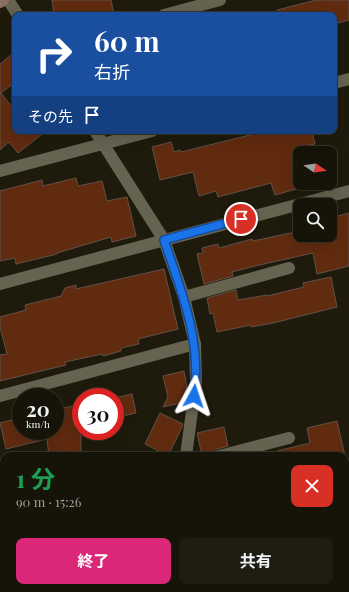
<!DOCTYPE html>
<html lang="ja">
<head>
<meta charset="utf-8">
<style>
	:root { --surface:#161409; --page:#1f1d12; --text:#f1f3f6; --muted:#9e9e9c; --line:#35332a; --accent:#db2777 }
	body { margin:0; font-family:"Playfair Display","Noto Sans JP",serif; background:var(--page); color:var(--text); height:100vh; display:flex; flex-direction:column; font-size:15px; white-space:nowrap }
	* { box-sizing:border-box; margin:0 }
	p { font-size:13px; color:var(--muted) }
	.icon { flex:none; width:22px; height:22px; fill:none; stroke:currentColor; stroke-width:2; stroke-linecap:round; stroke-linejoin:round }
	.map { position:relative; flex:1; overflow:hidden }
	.side { position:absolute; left:0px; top:452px; width:349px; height:140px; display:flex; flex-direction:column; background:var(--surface); border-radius:12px 12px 0 0; box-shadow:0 4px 16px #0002,0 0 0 1px var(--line) }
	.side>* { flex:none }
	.guide { position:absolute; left:12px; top:12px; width:325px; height:122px; border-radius:8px; box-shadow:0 4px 16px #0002,0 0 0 1px var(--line); background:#1a4fa0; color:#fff; overflow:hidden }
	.needle { width:26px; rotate:103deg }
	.tools { position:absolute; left:293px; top:146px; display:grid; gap:8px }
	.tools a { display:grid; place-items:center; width:44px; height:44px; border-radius:8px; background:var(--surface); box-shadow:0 4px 16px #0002,0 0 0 1px var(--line); font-size:20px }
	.speed { position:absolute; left:12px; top:388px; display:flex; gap:8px; font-size:20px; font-weight:700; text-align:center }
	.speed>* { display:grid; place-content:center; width:52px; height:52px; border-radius:50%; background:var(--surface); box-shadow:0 4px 16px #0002,0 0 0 1px var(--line); line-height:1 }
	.speed small { font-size:10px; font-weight:400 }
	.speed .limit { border:6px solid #d22; background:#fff; color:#111 }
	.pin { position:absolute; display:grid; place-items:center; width:34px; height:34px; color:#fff; margin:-17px; border:2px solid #fff; border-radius:50%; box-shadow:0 1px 4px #0007 }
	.me { position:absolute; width:44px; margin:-22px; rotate:5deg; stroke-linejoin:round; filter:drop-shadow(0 0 3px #0008) }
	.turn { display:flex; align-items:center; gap:14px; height:84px; padding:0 16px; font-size:18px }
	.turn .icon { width:52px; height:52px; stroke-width:2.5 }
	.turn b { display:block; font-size:28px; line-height:34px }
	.then { display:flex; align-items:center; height:38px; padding:0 16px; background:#0003; gap:8px; font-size:15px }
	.round { display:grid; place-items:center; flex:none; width:42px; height:42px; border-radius:8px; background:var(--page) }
	.summary { display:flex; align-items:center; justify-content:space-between; height:68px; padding:0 16px }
	h1 { font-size:24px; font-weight:700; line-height:30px; color:#1e9e55 }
	.button { display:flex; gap:8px; margin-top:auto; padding:8px 16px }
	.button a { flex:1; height:46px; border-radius:8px; background:var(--accent); color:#fff; font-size:16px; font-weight:700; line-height:46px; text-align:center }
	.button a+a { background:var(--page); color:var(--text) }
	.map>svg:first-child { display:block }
</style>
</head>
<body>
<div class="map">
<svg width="349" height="592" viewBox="0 0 349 592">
	<rect width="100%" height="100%" fill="#1e1b0c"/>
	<g fill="#612b0f" stroke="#625048">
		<path d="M 52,0 L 111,0 L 114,15 L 54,15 Z"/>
		<path d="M 316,0 L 349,0 L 349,20 L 334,24 L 334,15 L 277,15 L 277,10 Z"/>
		<path d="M 15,52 L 15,82 L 1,93 L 15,111 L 15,131 L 46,131 L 18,153 L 9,142 L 0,150 L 0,64 Z"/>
		<path d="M 261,131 L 312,131 L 315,144 L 300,147 L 300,188 L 275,195 L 271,183 L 218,197 L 216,191 L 199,196 L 193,172 L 160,180 L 152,147 L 171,142 L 174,152 L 180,150 L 181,152 L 254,134 L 253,133 Z"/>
		<path d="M 76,178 L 78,186 L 102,181 L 107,201 L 127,197 L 136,236 L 112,242 L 111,237 L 57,253 L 57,254 L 16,264 L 15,258 L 0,261 L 0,191 L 42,180 L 43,186 Z"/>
		<path d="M 349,213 L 349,266 L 317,274 L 313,253 L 255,266 L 232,272 L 233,276 L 204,284 L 197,254 L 203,253 L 202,248 L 218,244 L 219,248 L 252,239 L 253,241 L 300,231 L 300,235 L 338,235 L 334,217 Z"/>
		<path d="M 164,269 L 178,329 L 138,339 L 139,344 L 121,348 L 121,351 L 103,356 L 102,354 L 65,362 L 66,365 L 0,381 L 0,355 L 7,354 L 0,327 L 0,317 L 26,310 L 25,305 L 61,296 L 65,288 L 76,285 L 76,289 Z"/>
		<path d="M 331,277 L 337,307 L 273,323 L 251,327 L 251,325 L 217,332 L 213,313 L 210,314 L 207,298 L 236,290 L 238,300 L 267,295 L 267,296 L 304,287 L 303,283 Z"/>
		<path d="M 184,371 L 187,388 L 187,391 L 184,392 L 186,402 L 163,407 L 168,397 L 163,376 Z"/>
		<path d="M 132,394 L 136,413 L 115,418 L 115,398 Z"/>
		<path d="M 81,404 L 81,456 L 49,456 L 47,439 L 6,449 L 0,423 L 19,418 L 21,431 L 55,431 L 55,410 Z"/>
		<path d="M 160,413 L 183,424 L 182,427 L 168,456 L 145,444 Z"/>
		<path d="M 337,421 L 345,456 L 278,456 L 277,451 L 310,443 L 307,428 Z"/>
		<path d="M 224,427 L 228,446 L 214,450 L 212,454 L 212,456 L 204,456 L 203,451 L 201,451 L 197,433 Z"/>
	</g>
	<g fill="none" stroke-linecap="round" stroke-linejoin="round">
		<g stroke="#676351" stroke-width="12">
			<path d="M 8,0 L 18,15"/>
			<path d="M 164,15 L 220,0"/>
			<path d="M 334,83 L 349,79"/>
			<path d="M 95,131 L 164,240 L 184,297 L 195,344 L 196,381 L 186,456"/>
			<path d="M 0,171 L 152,131"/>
			<path d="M 0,284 L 349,191"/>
			<path d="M 184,297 L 289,268"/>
			<path d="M 0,396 L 195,344"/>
			<path d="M 219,456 L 289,438"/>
			<path d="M 140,592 L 143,588"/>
		</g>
		<path stroke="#8c6e5f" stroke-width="12" d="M 0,2 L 3,0"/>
	</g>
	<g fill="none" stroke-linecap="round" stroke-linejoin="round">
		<defs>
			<path id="route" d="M 194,396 C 202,341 181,290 164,240 L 241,219"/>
		</defs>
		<use href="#route" stroke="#114b97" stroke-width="10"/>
		<use href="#route" stroke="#1a73e8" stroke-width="7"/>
	</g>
</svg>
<div class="tools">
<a><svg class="needle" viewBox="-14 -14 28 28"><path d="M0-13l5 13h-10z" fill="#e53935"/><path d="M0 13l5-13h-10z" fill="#9e9e9c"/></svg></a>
<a><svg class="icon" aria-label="search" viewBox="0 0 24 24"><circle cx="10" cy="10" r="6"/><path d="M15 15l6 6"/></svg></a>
</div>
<div class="speed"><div>20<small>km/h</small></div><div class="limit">30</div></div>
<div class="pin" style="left:241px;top:219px;background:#d93025"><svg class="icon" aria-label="arrive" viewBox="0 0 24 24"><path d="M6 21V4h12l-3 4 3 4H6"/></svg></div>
<svg class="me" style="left:194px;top:396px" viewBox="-20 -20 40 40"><path d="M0-17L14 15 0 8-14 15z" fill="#1a73e8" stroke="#fff" stroke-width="4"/></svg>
<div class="guide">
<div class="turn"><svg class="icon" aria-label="right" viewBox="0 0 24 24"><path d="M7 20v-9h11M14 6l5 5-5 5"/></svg><div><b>60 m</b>右折</div></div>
<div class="then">その先<svg class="icon" aria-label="arrive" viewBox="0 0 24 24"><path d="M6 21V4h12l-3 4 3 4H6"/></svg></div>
</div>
<section class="side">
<div class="summary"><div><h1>1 分</h1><p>90 m · 15:26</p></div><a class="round" style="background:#d93025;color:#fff"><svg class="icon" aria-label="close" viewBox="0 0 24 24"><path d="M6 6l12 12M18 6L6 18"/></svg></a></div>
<div class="button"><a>終了</a><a>共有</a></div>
</section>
</div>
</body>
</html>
